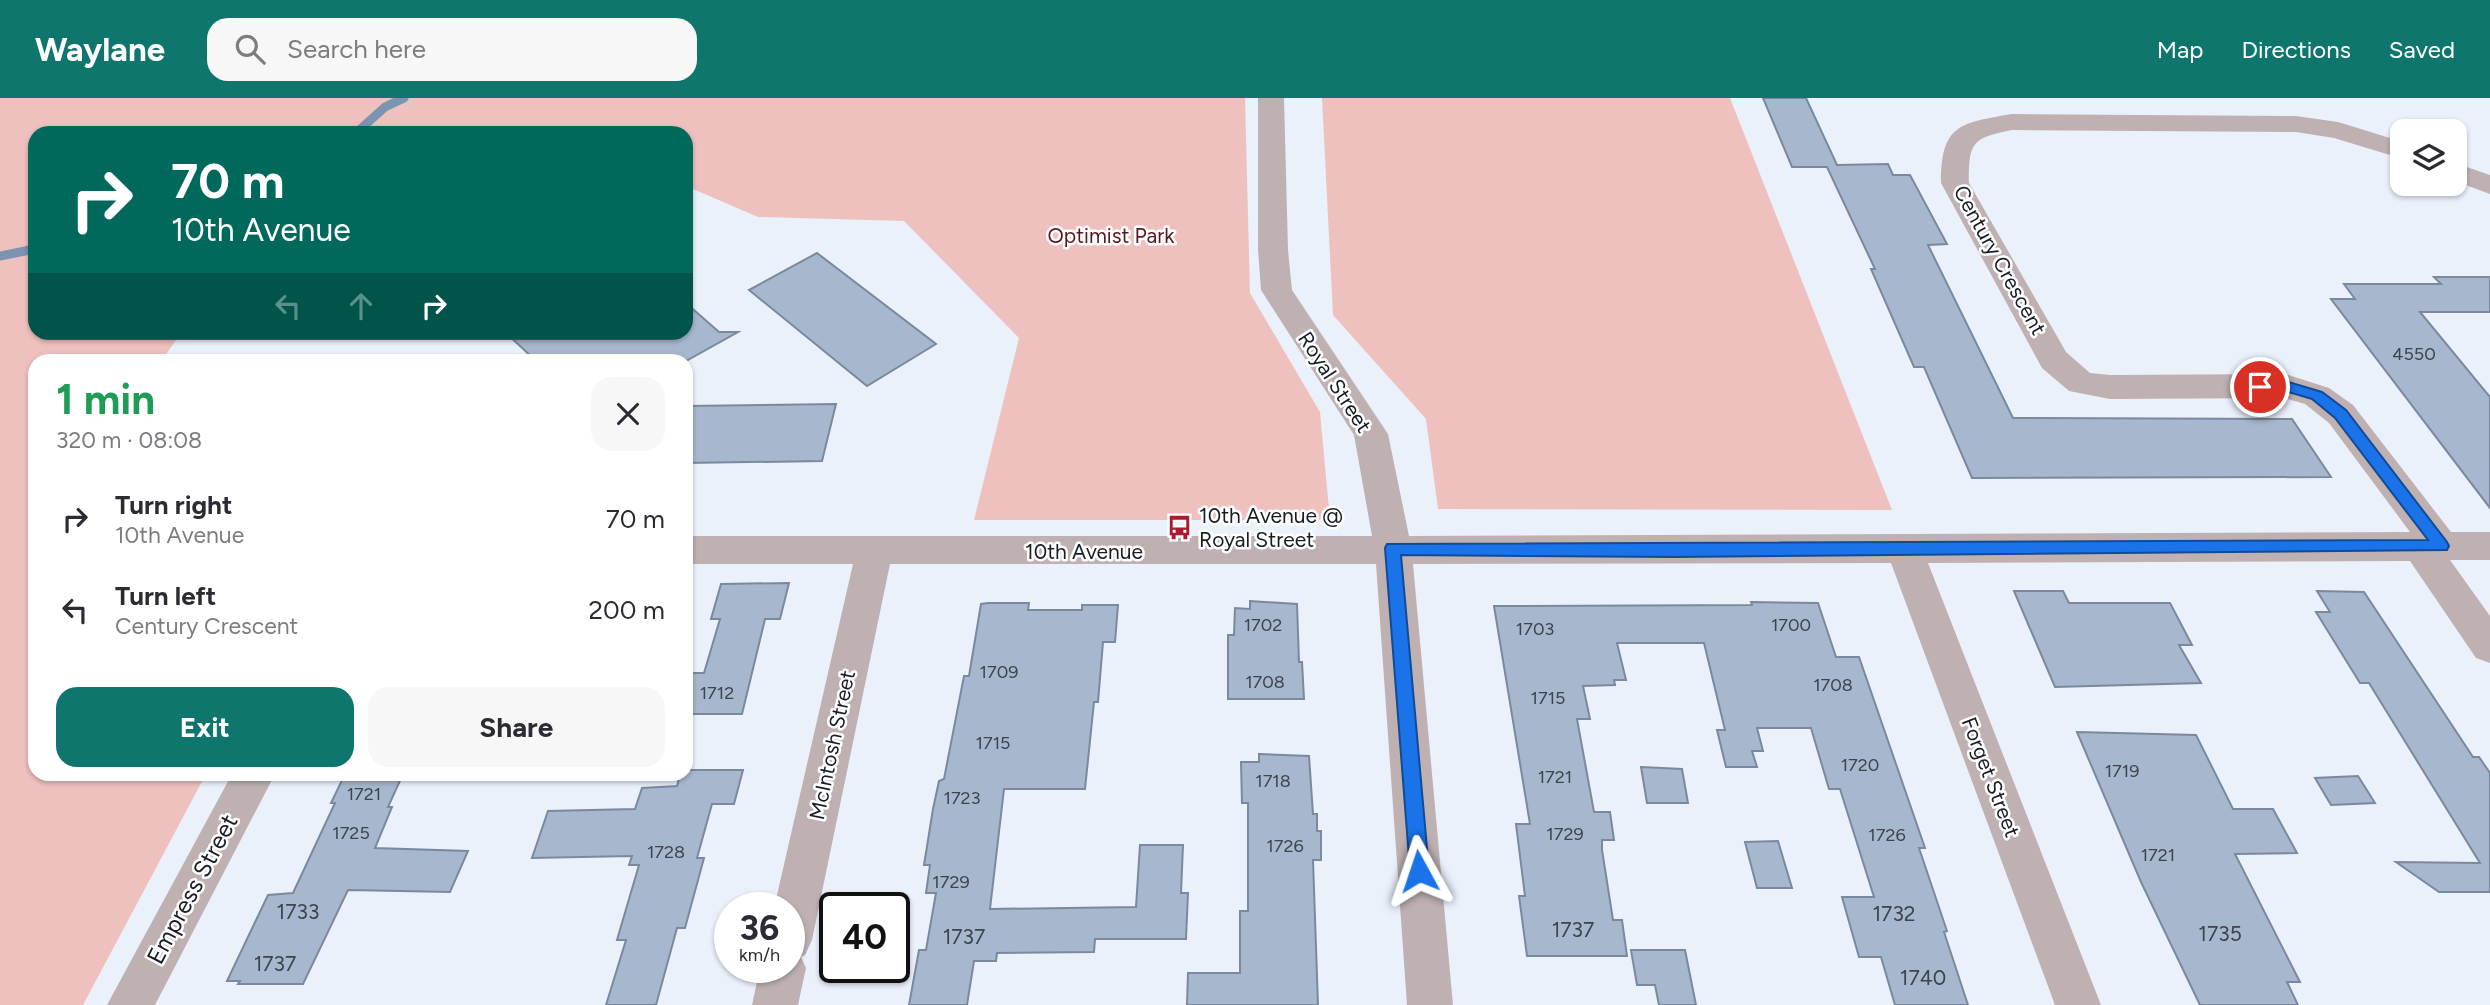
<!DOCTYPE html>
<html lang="en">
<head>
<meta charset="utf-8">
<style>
	:root { --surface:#fff; --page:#f7f7f7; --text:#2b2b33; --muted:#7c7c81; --accent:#0f766e }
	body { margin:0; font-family:Figtree,sans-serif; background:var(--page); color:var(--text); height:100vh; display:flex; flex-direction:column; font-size:26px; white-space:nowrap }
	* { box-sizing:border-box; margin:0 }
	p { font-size:23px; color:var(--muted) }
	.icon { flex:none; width:38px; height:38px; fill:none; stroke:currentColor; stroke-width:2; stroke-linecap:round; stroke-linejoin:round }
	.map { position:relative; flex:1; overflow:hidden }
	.details { position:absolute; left:28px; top:256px; width:665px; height:427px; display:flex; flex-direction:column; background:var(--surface); border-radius:21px; box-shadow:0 2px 5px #0004 }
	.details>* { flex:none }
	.guide { position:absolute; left:28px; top:28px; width:665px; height:214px; border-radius:21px; box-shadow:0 2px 5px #0004; background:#00695c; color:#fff; overflow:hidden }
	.fabs { position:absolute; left:2390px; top:21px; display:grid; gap:14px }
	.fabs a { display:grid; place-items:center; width:77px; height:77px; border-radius:14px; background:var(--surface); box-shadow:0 2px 5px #0004; font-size:35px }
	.speed { position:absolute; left:714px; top:794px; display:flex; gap:14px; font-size:35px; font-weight:700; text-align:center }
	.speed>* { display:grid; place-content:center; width:91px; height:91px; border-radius:50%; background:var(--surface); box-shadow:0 2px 5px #0004; line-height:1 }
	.speed small { font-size:18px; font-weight:400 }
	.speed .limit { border:4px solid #111; border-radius:10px; background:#fff; color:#111 }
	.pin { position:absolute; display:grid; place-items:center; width:60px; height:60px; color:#fff; margin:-30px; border:4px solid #fff; border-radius:50%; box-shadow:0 2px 7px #0007 }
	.me { position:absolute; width:77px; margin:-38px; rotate:355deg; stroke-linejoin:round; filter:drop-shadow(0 0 5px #0008) }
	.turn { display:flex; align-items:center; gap:24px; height:147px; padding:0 28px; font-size:32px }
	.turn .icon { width:91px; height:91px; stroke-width:2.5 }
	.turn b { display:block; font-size:49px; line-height:60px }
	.lanes { display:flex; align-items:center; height:66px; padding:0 28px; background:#0003; justify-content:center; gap:35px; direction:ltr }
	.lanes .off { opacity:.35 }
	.round { display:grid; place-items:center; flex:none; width:74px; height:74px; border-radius:21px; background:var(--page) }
	.head { display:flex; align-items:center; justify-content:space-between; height:119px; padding:0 28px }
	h1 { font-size:42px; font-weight:700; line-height:52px; color:#1e9e55 }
	.cta { display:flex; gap:14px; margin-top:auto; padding:14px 28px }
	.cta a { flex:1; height:80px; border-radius:21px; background:var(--accent); color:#fff; font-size:28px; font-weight:700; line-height:80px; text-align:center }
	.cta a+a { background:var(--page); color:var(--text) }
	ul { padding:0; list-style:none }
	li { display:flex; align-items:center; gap:21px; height:91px; padding:0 28px }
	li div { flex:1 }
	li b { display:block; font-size:26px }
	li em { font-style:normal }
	header { display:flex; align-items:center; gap:42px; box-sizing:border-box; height:98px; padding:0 35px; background:var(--accent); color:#fff }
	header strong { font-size:33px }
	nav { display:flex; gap:38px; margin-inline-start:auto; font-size:24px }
	.search { width:490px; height:63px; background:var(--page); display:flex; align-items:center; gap:18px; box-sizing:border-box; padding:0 24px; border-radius:21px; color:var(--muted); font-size:26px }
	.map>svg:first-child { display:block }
</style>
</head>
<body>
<header>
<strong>Waylane</strong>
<div class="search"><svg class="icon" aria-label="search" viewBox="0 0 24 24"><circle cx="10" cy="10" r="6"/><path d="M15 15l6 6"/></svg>Search here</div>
<nav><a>Map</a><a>Directions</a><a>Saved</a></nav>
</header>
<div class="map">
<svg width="2490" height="907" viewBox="0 0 2490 907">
	<rect width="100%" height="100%" fill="#eaf1fb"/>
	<g fill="#eec1bf">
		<path d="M 0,0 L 1245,0 L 1250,195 L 1320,314 L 1330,422 L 974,422 L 1019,240 L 904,123 L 758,119 L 686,88 L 686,35 L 35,35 L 35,234 L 181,235 L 162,262 L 35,262 L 35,676 L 206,676 L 83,907 L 0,907 Z"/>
		<path d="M 1322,0 L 1730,0 L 1892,412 L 1438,411 L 1426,321 L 1333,217 Z"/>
	</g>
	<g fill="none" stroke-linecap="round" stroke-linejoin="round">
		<g stroke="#7d93b2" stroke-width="9">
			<path d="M 356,35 L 385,9 L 404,0"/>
			<path d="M 0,158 L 35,151"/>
		</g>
	</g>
	<g fill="#a7b7cd" stroke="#7a899e" stroke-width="2">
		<path d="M 1763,0 L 1806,0 L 1837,67 L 1888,66 L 1893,77 L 1910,77 L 1947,146 L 1928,147 L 2013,320 L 2292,321 L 2331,379 L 1972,380 L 1924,269 L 1914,269 L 1871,171 L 1875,171 L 1827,69 L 1792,69 Z"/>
		<path d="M 817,155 L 936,246 L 867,288 L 749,192 Z"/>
		<path d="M 2434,179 L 2490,179 L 2490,214 L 2420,214 L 2490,299 L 2490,410 L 2331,201 L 2355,201 L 2344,186 L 2441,186 Z"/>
		<path d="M 686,205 L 719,234 L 738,234 L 686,263 L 535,262 L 505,234 L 686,234 Z"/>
		<path d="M 836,306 L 822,363 L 686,365 L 686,308 Z"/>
		<path d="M 789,485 L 780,521 L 765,521 L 742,616 L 686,616 L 686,575 L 704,575 L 720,521 L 711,521 L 721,486 Z"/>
		<path d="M 2014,493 L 2063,493 L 2069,505 L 2170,505 L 2192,547 L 2179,547 L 2201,585 L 2055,589 Z"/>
		<path d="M 2317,493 L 2364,494 L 2473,659 L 2479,659 L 2490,675 L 2490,794 L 2439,794 L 2396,764 L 2480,765 L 2369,585 L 2360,585 L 2316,514 L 2330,514 Z"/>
		<path d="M 1250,503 L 1297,506 L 1299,564 L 1302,564 L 1304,601 L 1228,601 L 1228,537 L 1234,537 L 1235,510 L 1250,511 Z"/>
		<path d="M 1751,504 L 1818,505 L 1836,559 L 1859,559 L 1925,750 L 1919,750 L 1947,833 L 1944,834 L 1968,907 L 1895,907 L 1881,859 L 1859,859 L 1842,799 L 1874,799 L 1840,691 L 1829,691 L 1811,630 L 1757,630 L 1763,653 L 1752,653 L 1757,669 L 1726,669 L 1717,632 L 1725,632 L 1704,545 L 1617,545 L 1626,582 L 1614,582 L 1615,587 L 1583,588 L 1590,621 L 1577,621 L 1594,714 L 1610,714 L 1614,742 L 1602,742 L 1602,752 L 1613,822 L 1622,822 L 1627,858 L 1527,858 L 1519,798 L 1525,798 L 1516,726 L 1530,726 L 1494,508 L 1752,507 Z"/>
		<path d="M 988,505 L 1029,505 L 1028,512 L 1082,512 L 1082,507 L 1118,507 L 1115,544 L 1103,544 L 1098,604 L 1094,604 L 1085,691 L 1004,691 L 990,811 L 1136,809 L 1140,747 L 1183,747 L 1181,795 L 1188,795 L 1186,841 L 1095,841 L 1094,854 L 997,855 L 996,863 L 974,863 L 967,907 L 909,907 L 919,852 L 926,852 L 936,795 L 926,795 L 930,767 L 924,767 L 933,711 L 939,683 L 944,681 L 964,578 L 969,578 L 981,506 Z"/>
		<path d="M 2077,634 L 2196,637 L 2233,711 L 2273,711 L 2297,755 L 2235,756 L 2300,884 L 2287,884 L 2298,907 L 2200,907 L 2141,784 Z"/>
		<path d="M 1259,656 L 1309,658 L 1313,716 L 1317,716 L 1317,733 L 1321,733 L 1321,762 L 1313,762 L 1318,907 L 1187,907 L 1188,875 L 1240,875 L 1240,813 L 1248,813 L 1248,705 L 1242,705 L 1241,664 L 1259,664 Z"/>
		<path d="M 1641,669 L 1682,671 L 1688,705 L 1647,705 Z"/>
		<path d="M 686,672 L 743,672 L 734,706 L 712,706 L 697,760 L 704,760 L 685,830 L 677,830 L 656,907 L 606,907 L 626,842 L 617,842 L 639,767 L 629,767 L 632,758 L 532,760 L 548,713 L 635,711 L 642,690 L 677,688 L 680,676 L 686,676 Z"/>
		<path d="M 345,676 L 403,676 L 388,709 L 392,709 L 375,750 L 468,753 L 450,794 L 348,792 L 303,886 L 238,886 L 240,883 L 227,883 L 268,797 L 293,795 L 335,705 L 331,705 Z"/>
		<path d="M 2358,678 L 2375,705 L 2331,707 L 2315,680 Z"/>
		<path d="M 1778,743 L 1792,790 L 1757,790 L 1745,744 Z"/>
		<path d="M 1631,852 L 1685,852 L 1696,907 L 1659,907 L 1655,887 L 1637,887 Z"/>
	</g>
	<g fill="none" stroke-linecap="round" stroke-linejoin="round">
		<g fill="#bfb1b1" fill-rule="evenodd">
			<path d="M 1258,0 L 1284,0 L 1288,152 L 1292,192 L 1388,336 L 1409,438 L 2410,434 L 2329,325 L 2305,306 L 2284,300 L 2110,301 L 2069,293 L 2042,270 L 1941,85 C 1941,27 1959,25 2012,16 L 2296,18 L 2338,24 L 2403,44 L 2403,61 L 2334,40 L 2296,34 L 2012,32 C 1971,40 1969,45 1969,85 L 2066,254 L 2090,275 L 2110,277 L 2285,276 L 2329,290 L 2353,307 L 2451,434 L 2490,434 L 2490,462 L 2450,462 L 2490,518 L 2490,565 L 2476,560 L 2410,463 L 1928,465 L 2101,907 L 2055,907 L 1891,465 L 1413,466 L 1453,907 L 1407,907 L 1376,466 L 890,466 L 812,842 L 805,857 L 801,859 L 806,870 L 798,907 L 752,907 L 760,870 L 789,870 L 789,810 L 774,810 L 853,466 L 686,466 L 686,438 L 1372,438 L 1354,337 L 1261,192 L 1258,152 Z"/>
			<path d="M 2455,65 L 2490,77 L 2490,96 L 2455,83 Z"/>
			<path d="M 232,676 L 275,676 L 155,907 L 107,907 Z"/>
		</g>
	</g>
	<path fill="#1a73e8" stroke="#114b97" stroke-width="2" d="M 2285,283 L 2322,294 L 2346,312 L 2447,444 L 2449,448 L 2447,452 L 1674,459 L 1401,457 L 1429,773 L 1426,779 L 1419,781 L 1413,779 L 1410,773 L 1385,450 L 1387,446 L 2428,442 L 2335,320 L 2312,301 L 2285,293 L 2260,294 L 2253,289 L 2260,284 Z"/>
	<defs>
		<symbol id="bus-bare" viewBox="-9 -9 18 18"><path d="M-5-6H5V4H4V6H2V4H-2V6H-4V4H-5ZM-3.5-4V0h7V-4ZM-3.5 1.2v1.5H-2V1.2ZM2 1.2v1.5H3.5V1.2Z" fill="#ad182e" stroke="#fff" stroke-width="2.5" paint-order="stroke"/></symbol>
	</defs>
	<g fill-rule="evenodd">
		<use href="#bus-bare" x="1162" y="412" width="35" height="35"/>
	</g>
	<g text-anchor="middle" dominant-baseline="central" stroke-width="5" stroke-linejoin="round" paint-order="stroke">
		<g font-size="18" fill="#3b444f">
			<text x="2414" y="256">4550</text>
			<text x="1263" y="527">1702</text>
			<text x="1791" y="527">1700</text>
			<text x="1535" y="531">1703</text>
			<text x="999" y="574">1709</text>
			<text x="1265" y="584">1708</text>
			<text x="1833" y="587">1708</text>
			<text x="717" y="595">1712</text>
			<text x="1548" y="600">1715</text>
			<text x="993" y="645">1715</text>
			<text x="1860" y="667">1720</text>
			<text x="2122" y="673">1719</text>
			<text x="1555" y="679">1721</text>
			<text x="1273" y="683">1718</text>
			<text x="364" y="696">1721</text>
			<text x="962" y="700">1723</text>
			<text x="351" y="735">1725</text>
			<text x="1565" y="736">1729</text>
			<text x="1887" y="737">1726</text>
			<text x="1285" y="748">1726</text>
			<text x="666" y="754">1728</text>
			<text x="2158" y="757">1721</text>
			<text x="951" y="784">1729</text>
		</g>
		<g font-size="21" fill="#58181c" stroke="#fff">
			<text x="1111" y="137">Optimist Park</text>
		</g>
		<g font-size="21" fill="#171d25" stroke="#fff">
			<text transform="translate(2000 162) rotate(61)">Century Crescent</text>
			<text transform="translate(1335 284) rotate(57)">Royal Street</text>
			<text x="1084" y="453">10th Avenue</text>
			<text transform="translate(832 647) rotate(-78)">McIntosh Street</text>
			<text transform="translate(1991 679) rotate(69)">Forget Street</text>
		</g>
		<g font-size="21" fill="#171d25" stroke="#fff" text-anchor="start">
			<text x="1199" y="417">10th Avenue @<tspan x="1199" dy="24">Royal Street</tspan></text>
		</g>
		<g font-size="21" fill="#3b444f">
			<text x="298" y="813">1733</text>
			<text x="1894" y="815">1732</text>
			<text x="1573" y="831">1737</text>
			<text x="2220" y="835">1735</text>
			<text x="964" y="838">1737</text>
			<text x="275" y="865">1737</text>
			<text x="1923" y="879">1740</text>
		</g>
		<g font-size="24" fill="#171d25" stroke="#fff">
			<text transform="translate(192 791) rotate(-62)">Empress Street</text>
		</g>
	</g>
</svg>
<div class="fabs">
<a><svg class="icon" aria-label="layers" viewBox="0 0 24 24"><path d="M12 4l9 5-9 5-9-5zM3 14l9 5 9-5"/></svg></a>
</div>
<div class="speed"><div>36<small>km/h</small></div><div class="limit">40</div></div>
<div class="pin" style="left:2260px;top:289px;background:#d93025"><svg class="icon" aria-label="arrive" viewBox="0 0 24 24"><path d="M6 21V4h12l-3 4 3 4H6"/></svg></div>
<svg class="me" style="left:1419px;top:773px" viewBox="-20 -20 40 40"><path d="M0-17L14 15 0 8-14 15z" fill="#1a73e8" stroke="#fff" stroke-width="4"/></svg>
<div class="guide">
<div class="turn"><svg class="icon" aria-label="right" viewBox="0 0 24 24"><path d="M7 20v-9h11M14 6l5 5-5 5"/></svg><div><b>70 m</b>10th Avenue</div></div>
<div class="lanes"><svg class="icon off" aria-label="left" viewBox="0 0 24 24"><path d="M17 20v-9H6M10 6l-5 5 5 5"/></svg><svg class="icon off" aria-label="ahead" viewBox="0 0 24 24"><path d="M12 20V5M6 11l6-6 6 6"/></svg><svg class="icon" aria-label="right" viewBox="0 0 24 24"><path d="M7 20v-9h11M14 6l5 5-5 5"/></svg></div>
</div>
<section class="details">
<div class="head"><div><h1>1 min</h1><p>320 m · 08:08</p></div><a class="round"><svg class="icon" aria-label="close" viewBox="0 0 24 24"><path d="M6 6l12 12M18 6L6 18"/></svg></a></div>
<ul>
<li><svg class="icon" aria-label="right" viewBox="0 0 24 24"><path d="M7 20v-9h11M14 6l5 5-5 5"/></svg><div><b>Turn right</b><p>10th Avenue</p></div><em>70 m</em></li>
<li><svg class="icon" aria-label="left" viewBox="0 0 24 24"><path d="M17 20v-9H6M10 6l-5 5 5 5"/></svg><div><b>Turn left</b><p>Century Crescent</p></div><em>200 m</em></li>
</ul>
<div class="cta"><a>Exit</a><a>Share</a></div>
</section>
</div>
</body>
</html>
